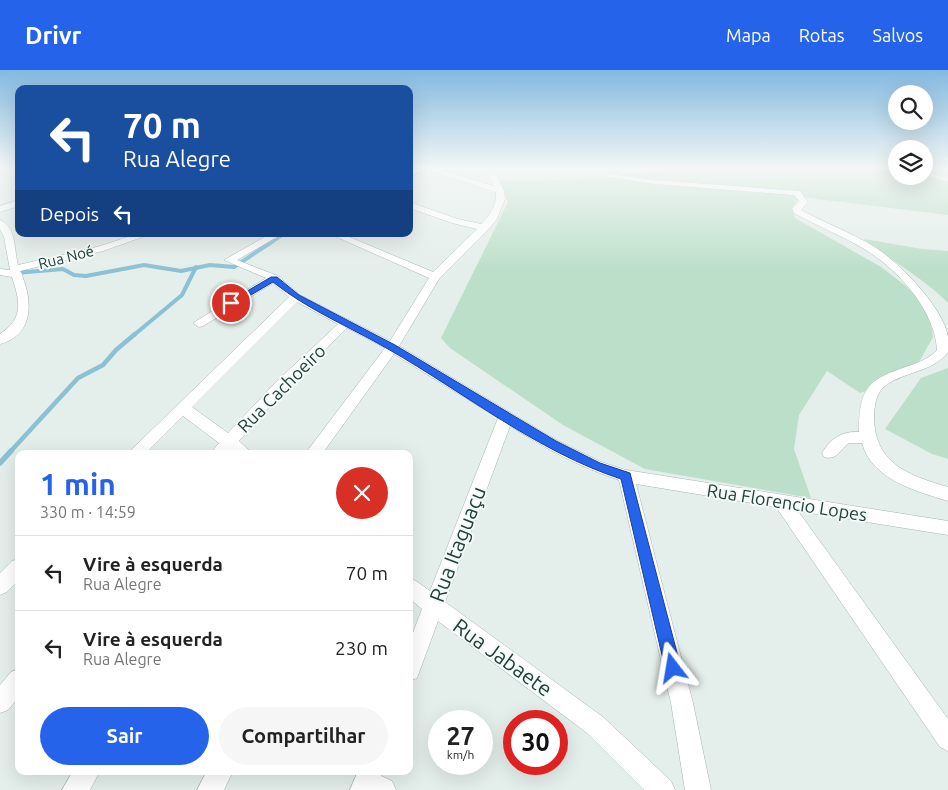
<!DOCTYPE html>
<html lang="pt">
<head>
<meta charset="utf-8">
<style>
	:root { --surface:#fff; --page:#f6f6f6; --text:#222; --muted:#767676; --line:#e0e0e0; --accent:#2563eb }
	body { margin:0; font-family:Ubuntu,sans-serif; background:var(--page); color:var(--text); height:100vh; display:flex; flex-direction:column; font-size:19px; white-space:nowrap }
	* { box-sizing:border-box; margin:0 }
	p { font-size:16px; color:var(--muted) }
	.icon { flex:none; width:28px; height:28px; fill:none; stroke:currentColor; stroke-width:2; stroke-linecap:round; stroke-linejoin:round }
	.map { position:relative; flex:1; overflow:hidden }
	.panel { position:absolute; left:15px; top:380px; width:398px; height:325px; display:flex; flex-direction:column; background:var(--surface); border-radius:10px; box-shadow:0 5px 20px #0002 }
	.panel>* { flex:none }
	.guide { position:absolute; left:15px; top:15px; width:398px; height:152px; border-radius:10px; box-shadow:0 5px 20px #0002; background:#1a4fa0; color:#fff; overflow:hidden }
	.tools { position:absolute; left:888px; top:15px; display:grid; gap:10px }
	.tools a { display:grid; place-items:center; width:45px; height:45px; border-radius:50%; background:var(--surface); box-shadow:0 5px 20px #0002; font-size:25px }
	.speed { position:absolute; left:428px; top:640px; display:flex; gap:10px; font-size:25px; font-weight:700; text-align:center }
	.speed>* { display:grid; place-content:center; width:65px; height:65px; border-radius:50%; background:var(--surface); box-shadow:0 5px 20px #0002; line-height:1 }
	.speed small { font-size:12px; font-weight:400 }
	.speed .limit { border:8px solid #d22; background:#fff; color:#111 }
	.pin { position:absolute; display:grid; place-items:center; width:42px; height:42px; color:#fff; margin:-21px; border:2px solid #fff; border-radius:50%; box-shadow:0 1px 5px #0007 }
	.me { position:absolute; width:55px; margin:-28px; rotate:346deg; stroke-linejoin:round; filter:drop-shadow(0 0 4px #0008) }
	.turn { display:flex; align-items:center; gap:18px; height:105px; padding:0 25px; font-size:22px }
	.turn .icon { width:65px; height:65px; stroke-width:2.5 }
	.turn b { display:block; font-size:35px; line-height:42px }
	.then { display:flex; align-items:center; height:48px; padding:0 25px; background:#0003; gap:10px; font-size:19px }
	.round { display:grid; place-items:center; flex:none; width:52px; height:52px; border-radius:26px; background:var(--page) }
	.headline { display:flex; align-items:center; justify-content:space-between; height:85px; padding:0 25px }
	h1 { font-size:30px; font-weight:700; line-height:38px; color:var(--accent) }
	.cta { display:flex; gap:10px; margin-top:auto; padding:10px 25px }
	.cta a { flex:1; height:58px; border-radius:30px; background:var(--accent); color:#fff; font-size:20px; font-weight:700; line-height:58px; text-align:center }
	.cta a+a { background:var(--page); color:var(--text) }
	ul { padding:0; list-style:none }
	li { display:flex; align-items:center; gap:15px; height:75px; padding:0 25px; border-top:1px solid var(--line) }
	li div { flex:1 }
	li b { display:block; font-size:19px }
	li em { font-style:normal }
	header { display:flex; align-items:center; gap:30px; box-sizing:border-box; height:70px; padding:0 25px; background:var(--accent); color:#fff }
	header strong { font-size:24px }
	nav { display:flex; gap:28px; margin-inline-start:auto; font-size:18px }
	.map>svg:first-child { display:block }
</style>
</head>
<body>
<header>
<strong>Drivr</strong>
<nav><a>Mapa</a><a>Rotas</a><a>Salvos</a></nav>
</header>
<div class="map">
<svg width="948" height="720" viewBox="0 0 948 720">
	<rect width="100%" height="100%" fill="#e4eeea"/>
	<g fill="#bcdfc9">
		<path d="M 673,99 L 896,99 L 896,106 L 924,106 L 924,102 L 948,111 L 948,145 L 800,127 L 792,138 L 795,148 L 881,197 L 907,217 L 929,239 L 933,267 L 919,292 L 899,309 L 860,323 L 827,301 L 799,345 L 794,379 L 811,428 L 645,399 L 563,355 L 450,278 L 441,268 L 508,132 L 499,111 C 558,111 615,108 673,99 Z"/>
		<path d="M 864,169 L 922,179 L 948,181 L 948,233 C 924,208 891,191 864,169 Z"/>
		<path d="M 948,298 L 948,389 L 932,384 L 885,359 L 921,308 Z"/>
	</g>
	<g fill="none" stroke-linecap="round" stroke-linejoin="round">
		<g stroke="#8bc1d4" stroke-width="3">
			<path d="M 409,106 L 426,99"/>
			<path d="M 271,173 L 284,164"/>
		</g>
		<g stroke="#8bc1d4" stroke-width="4">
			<path d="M 15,203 L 63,199 L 74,205 L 86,206 L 144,195 L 181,201 L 210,195 L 234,197 L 273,171"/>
			<path d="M 134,265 L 182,225 L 196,197"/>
		</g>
		<path stroke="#8bc1d4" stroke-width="4.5" d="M 10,382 L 78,308 L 103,295 L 116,280 L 135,264"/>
		<path stroke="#8bc1d4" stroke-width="5.5" d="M 0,393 L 11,381"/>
		<defs>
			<g id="minor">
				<path d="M 414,99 L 425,99 L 409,107 L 409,102 Z"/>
				<path d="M 425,99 L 438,99 L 494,116 L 485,99 L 493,99 L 504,121 L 505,129 L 497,149 L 488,160 L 439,209 L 399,276 L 556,370 L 601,392 L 626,400 L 948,451 L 948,465 L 798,441 L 948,649 L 948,681 L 940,677 L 776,437 L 636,414 L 693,633 L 711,720 L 685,720 L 671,633 L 619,410 C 579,397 545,378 510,356 L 445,532 L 603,647 L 671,711 L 675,720 L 644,720 L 587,663 L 438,551 L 417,608 L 409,611 L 409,573 L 422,539 L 409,528 L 409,508 L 416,511 L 430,521 L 498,348 L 394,284 L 322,384 L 305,384 L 385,278 L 347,258 L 286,318 L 239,371 L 253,384 L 234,384 L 230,381 L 227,384 L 210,384 L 219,373 L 183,346 L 145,384 L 127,384 L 289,227 L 273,213 L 203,256 L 199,257 L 193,253 L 266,208 L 224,190 L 270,164 L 282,164 L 237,190 L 278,206 L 300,225 L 390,271 L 429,208 L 330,164 L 342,164 L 433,202 L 477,159 L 452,153 L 409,138 L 409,132 L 458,149 L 481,154 C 490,146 497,134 496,122 ZM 297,232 L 338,254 L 276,312 L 228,363 L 192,337 Z"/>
				<path d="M 626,99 L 658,99 L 623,104 L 619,102 Z"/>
				<path d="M 924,101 L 948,108 L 948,112 L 924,105 Z"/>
				<path d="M 606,103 L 654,110 L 800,121 L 808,132 L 801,140 C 825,153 850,162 873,176 C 898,191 944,238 948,267 C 948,271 948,277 948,282 C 932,303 904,301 885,316 C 876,323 875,334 874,344 C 873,393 907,405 948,417 L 948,431 C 916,421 872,410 862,373 L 849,373 C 840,379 837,391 824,387 L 822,383 C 831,368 842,361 859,362 C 859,313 871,309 914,294 C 922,291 931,287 937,280 C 935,240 898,200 866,180 C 843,166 817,156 794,143 L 792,138 L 799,131 L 794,125 L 654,114 L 609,107 L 606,107 Z"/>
				<path d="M 19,130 L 19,136 L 0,142 L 0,136 Z"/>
				<path d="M 0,150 C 17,157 14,181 18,195 L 97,177 L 137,164 L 151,164 L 103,181 L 20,201 C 23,205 22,206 24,211 C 33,236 31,266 0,274 L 0,264 C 24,248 20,232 12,207 L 0,205 L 0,199 L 10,200 L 4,167 L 0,159 Z"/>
				<path d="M 19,489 L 19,510 L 7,522 L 0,525 L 0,503 L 12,491 Z"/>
				<path d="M 19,599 L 19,627 L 8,640 L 0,643 L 0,615 L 11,602 Z"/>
				<path d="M 73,701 L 100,701 L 90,720 L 62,720 Z"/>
				<path d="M 207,701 L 233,701 L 224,720 L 197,720 Z"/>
				<path d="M 358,701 L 382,701 L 381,706 L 392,711 L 396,720 L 350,720 Z"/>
			</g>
		</defs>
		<use href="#minor" stroke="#a6b6b2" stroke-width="1"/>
		<use href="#minor" fill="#fff" fill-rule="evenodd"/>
	</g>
	<linearGradient id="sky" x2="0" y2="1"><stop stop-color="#83b9e0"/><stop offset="0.49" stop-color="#f3f7f6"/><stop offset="1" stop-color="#f3f7f6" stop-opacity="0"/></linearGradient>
	<rect width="948" height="200" fill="url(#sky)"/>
	<path fill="#2563eb" stroke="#184099" d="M 271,207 L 277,207 L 299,225 L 395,275 L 556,371 L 600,393 L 630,403 L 681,598 L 679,604 L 673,606 L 667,604 L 665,598 L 621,409 C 536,381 465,323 388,279 C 350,257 308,240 273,212 L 234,235 L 227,233 Z"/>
	<g text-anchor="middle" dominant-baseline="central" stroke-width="4" stroke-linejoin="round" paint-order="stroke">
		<g font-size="15" fill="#22403b" stroke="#f4faf8">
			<text transform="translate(66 187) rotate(-14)">Rua Noé</text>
		</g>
		<g font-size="18" fill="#22403b" stroke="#f4faf8">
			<text transform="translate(281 318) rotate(-45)">Rua Cachoeiro</text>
			<text transform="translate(787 432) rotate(9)">Rua Florencio Lopes</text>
		</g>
		<g font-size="21" fill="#22403b" stroke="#f4faf8">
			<text transform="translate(457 474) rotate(-69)">Rua Itaguaçu</text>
			<text transform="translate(503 587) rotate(36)">Rua Jabaete</text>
		</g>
	</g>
</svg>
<div class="tools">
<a><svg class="icon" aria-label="search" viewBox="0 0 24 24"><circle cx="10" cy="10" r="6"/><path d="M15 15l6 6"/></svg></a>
<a><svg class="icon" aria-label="layers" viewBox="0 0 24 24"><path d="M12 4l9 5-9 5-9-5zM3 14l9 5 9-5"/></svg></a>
</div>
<div class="speed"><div>27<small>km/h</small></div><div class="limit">30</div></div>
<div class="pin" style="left:231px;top:233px;background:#d93025"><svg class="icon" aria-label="arrive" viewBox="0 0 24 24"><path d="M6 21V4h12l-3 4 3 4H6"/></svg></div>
<svg class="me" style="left:673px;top:598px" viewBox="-20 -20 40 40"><path d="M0-17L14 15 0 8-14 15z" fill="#2563eb" stroke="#fff" stroke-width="4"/></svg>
<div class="guide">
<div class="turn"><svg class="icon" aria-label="left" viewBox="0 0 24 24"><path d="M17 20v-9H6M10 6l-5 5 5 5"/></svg><div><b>70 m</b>Rua Alegre</div></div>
<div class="then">Depois<svg class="icon" aria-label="left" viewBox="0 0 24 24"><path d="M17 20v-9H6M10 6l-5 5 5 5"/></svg></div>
</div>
<section class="panel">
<div class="headline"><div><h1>1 min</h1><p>330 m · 14:59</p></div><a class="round" style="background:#d93025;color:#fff"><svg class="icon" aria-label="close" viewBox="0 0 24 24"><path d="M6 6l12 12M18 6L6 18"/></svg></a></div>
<ul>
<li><svg class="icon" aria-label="left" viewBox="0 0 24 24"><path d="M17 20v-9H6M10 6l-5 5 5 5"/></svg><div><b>Vire à esquerda</b><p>Rua Alegre</p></div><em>70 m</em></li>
<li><svg class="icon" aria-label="left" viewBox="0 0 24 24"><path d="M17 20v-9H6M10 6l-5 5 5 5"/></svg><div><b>Vire à esquerda</b><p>Rua Alegre</p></div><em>230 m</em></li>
</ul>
<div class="cta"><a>Sair</a><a>Compartilhar</a></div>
</section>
</div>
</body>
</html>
